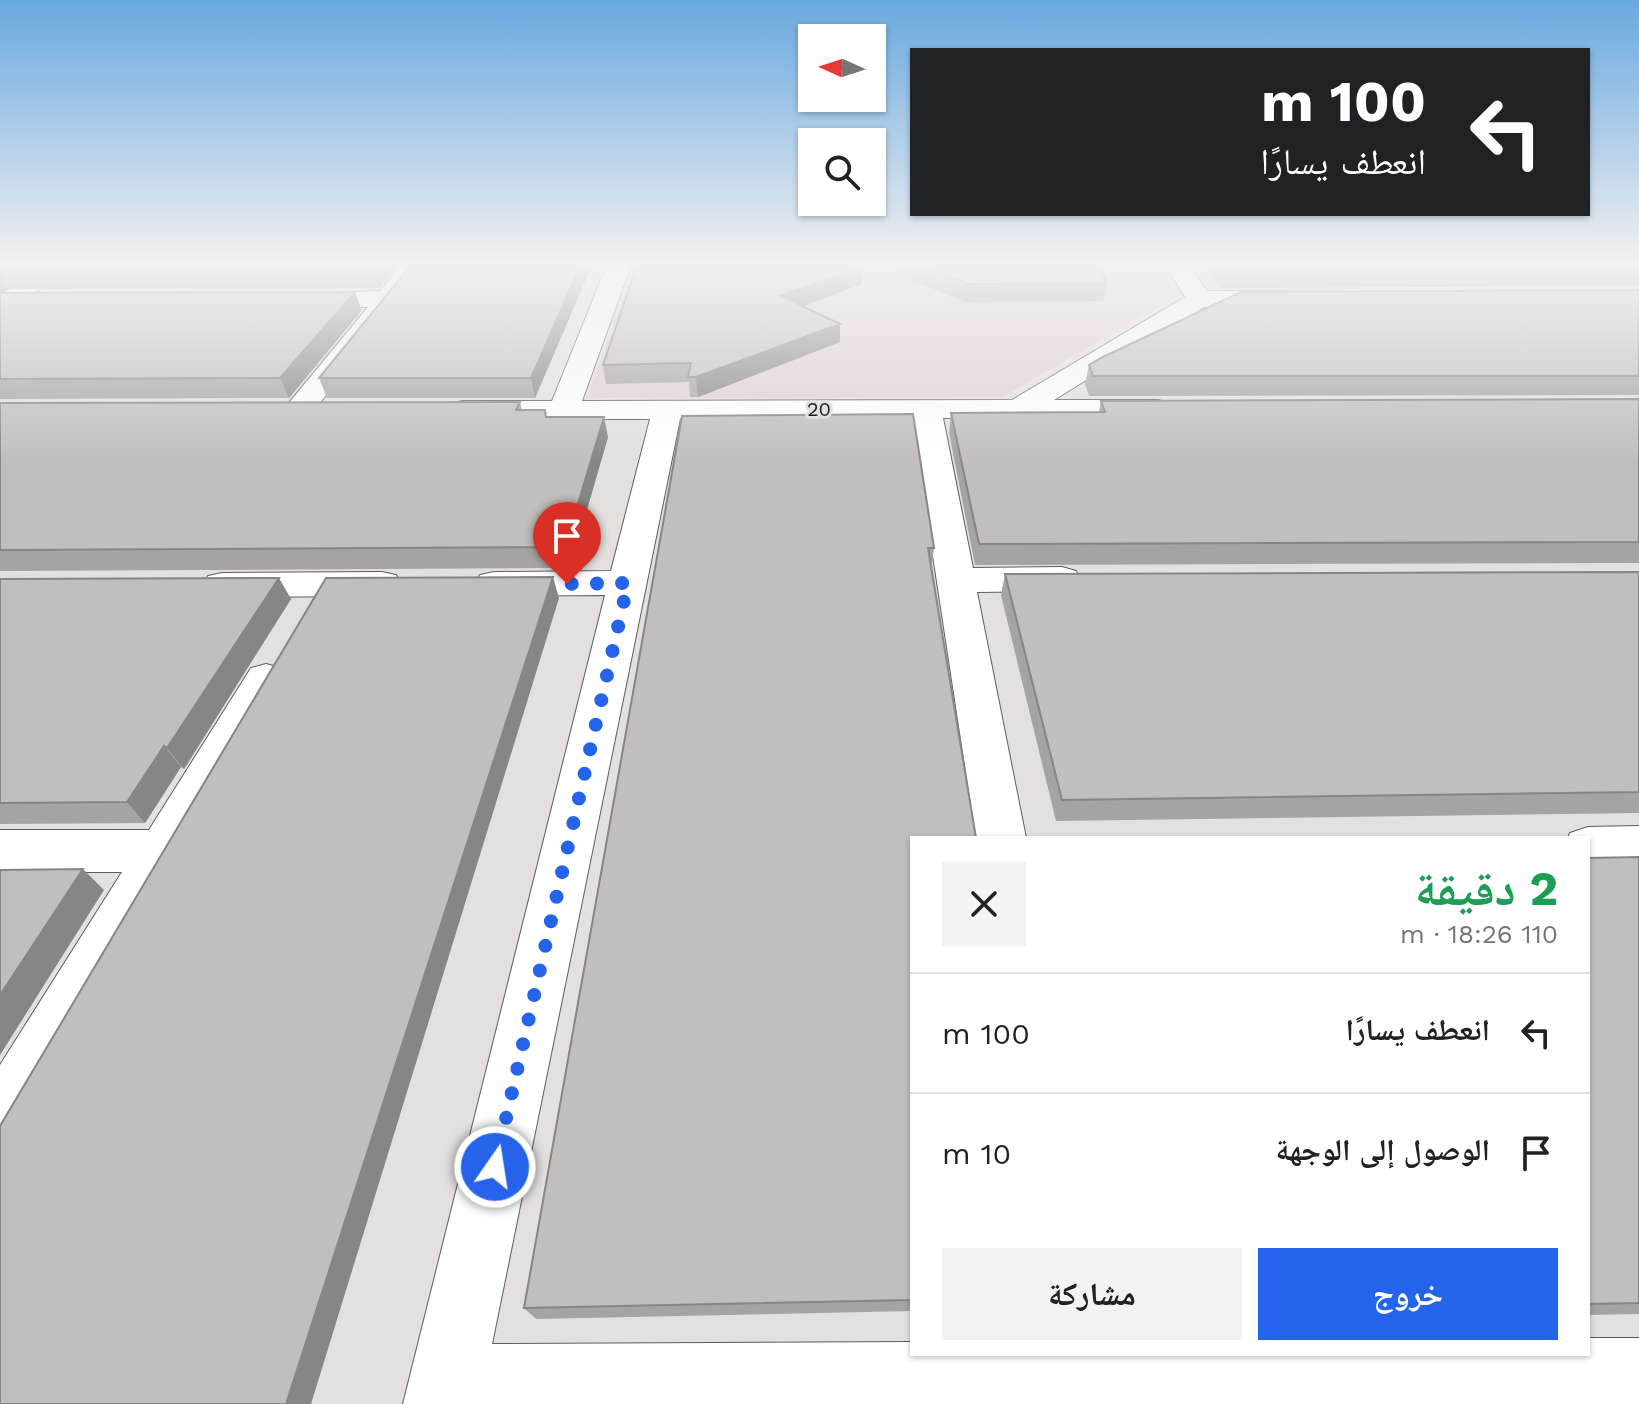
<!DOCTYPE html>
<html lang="ar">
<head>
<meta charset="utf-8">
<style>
	:root { --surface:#fff; --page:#f2f2f2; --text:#222; --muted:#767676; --line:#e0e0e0; --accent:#2563eb }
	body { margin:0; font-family:"Work Sans","Noto Naskh Arabic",sans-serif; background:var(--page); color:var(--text); direction:rtl; height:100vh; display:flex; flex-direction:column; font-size:30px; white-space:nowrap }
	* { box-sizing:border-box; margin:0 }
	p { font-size:26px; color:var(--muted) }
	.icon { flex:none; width:44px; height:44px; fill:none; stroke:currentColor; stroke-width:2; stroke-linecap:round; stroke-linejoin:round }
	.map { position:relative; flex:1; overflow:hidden; direction:ltr }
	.details { position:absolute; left:910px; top:836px; width:680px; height:520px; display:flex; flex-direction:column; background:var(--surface); border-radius:0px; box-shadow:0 2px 6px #0004; direction:rtl }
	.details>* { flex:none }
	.guide { position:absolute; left:910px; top:48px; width:680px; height:168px; border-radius:0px; box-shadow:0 2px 6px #0004; direction:rtl; background:#202124; color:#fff; overflow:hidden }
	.needle { width:52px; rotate:273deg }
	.buttons { position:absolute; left:798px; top:24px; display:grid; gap:16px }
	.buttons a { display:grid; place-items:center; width:88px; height:88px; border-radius:0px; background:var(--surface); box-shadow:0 2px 6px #0004; font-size:40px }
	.pin { position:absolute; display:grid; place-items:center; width:68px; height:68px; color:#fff; margin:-82px -34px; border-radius:50% 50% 50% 0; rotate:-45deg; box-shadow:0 0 8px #0007 }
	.pin .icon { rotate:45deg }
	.me { position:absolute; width:88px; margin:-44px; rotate:13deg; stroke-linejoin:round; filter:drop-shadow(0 0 6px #0008) }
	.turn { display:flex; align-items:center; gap:28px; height:168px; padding:0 32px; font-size:36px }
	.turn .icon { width:104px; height:104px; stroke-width:2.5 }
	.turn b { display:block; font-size:56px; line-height:68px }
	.round { display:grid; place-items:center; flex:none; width:84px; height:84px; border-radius:0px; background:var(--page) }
	.head { display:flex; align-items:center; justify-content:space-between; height:136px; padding:0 32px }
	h1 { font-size:48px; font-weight:700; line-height:60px; color:#1e9e55 }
	.action { display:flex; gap:16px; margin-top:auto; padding:16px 32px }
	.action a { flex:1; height:92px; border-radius:0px; background:var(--accent); color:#fff; font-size:32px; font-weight:700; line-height:92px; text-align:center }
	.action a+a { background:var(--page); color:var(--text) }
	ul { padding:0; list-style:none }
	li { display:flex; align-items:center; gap:24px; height:120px; padding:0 32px; border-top:2px solid var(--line) }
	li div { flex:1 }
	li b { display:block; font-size:30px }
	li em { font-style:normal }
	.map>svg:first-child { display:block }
</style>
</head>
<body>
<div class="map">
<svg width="1639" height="1404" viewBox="0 0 1639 1404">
	<rect width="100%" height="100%" fill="#e4e0df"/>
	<path fill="#dfd1d0" d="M 634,265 L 1158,265 L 1179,295 L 1002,397 L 587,398 Z"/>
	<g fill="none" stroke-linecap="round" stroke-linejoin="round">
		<defs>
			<g id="minor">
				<path d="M 45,265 L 73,265 L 9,311 L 0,314 L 0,295 Z"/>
				<path d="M 401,265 L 426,265 L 310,416 L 299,419 L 288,416 L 284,410 L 288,404 L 368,307 L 297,307 L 288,304 L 284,299 L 288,294 L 380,291 Z"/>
				<path d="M 607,265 L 631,265 L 582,401 L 1012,400 L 1185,297 L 1165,265 L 1189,265 L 1207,291 L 1285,291 L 1294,294 L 1298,299 L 1294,304 L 1285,307 L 1204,307 L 1054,400 L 1158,400 L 1169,403 L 1173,409 L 1169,415 L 1158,418 L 943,418 L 973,568 L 1062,567 L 1076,571 L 1081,579 L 1076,587 L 1062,591 L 977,592 L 1026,838 L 976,838 L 912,418 L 680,419 L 492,1344 L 912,1342 L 912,1354 L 1588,1354 L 1588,1338 L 1639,1338 L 1639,1404 L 403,1404 L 605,595 L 494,596 L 480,593 L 475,584 L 480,575 L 494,572 L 611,571 L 650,419 L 462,419 L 451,416 L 447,410 L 451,404 L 462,401 L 552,401 Z"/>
				<path d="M 382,572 L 396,575 L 401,584 L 396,593 L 382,596 L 222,597 L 208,594 L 203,585 L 208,576 L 222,573 Z"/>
				<path d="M 266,664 L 281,668 L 287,679 L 23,1146 L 0,1155 L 0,1065 L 122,872 L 0,872 L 0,830 L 149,830 L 251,668 Z"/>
				<path d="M 1639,826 L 1639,868 L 1588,869 L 1588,838 L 1568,838 L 1570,833 L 1588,827 Z"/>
			</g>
		</defs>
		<use href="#minor" stroke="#605c5c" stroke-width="2"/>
		<use href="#minor" fill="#fff" fill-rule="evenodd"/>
	</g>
	<g fill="#a8a3a3">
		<path d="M 0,265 L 397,265 L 379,288 L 10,289 L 0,293 Z"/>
		<path d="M 592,265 L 535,398 L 327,398 L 319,378 Z"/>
		<path d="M 897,265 L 1098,265 L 1107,283 L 1103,301 L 966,302 L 897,275 Z"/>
		<path d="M 1203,265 L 1639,265 L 1639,286 L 1221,288 Z"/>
		<path d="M 862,284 L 803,306 L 840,324 L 840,342 L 698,397 L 690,397 L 689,382 L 606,384 L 603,365 Z"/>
		<path d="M 1639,290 L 1639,395 L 1089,396 L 1085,384 L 1089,365 Z"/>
		<path d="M 0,293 L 362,310 L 289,398 L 0,399 Z"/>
		<path d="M 1639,399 L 1639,563 L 975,565 L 949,433 L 951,413 L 1099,412 L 1101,401 Z"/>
		<path d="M 520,402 L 522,410 L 608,437 L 570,568 L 0,571 L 0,403 Z"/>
		<path d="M 682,416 L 934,548 L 931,569 L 912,838 L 912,1311 L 536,1319 L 524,1308 Z"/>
		<path d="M 1639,572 L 1639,813 L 1056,821 L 1001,595 L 1005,574 Z"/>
		<path d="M 0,579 L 291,599 L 184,769 L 181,767 L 145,823 L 0,824 Z"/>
		<path d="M 1639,857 L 1639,1314 L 1588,1315 L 1588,858 Z"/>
	</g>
	<g fill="#888585">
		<path d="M 377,265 L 397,265 L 379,288 L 373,270 Z"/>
		<path d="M 581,265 L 592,265 L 535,398 L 531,378 Z"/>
		<path d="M 863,267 L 862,284 L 781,314 L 781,296 Z"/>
		<path d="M 0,273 L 10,289 L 0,293 Z"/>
		<path d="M 355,292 L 362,310 L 289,398 L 280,378 Z"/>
		<path d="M 840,324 L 840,342 L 698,397 L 696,377 Z"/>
		<path d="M 604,417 L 608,437 L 570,568 L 565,547 Z"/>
		<path d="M 553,577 L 559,598 L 311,1404 L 286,1404 Z"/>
		<path d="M 279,578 L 291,599 L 184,769 L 167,748 Z"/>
		<path d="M 164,746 L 181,767 L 145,823 L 127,802 Z"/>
		<path d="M 83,869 L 104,890 L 0,1055 L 0,995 Z"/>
	</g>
	<g fill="#c3bebe" stroke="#888585" stroke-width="2">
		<path d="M 0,265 L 377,265 L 373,270 L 0,271 Z"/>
		<path d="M 411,265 L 581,265 L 531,378 L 319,378 Z"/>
		<path d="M 637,265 L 863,265 L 863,267 L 781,296 L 840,324 L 696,377 L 688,377 L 691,363 L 603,365 Z"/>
		<path d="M 919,265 L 1098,265 L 1107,283 L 968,284 Z"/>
		<path d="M 1222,265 L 1639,265 L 1639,268 L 1226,270 Z"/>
		<path d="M 1639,290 L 1639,376 L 1093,376 L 1089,365 L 1103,357 L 1241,292 Z"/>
		<path d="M 355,292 L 280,378 L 0,379 L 0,293 Z"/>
		<path d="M 1639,399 L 1639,542 L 979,544 L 951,413 L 1105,412 L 1101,401 Z"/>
		<path d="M 520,402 L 516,410 L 545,410 L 546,417 L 604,417 L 565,547 L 0,550 L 0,403 Z"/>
		<path d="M 913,414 L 934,548 L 928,548 L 976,838 L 912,838 L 912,1300 L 524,1308 L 682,416 Z"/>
		<path d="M 1639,572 L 1639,792 L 1062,800 L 1005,574 Z"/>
		<path d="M 553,577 L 286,1404 L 0,1404 L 0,1126 L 326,578 Z"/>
		<path d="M 279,578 L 167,748 L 164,746 L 127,802 L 0,803 L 0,579 Z"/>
		<path d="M 1639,857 L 1639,1303 L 1588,1304 L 1588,858 Z"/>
		<path d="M 83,869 L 0,995 L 0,870 Z"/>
	</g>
	<linearGradient id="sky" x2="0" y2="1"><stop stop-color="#68a8e0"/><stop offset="0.57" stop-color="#f3f1f1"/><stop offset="1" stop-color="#f3f1f1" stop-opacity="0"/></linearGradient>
	<rect width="1639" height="462" fill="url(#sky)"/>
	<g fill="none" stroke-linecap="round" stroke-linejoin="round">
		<path stroke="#2563eb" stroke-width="14" stroke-dasharray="0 25.2" d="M 495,1167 L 628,583 L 567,584"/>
	</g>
	<g text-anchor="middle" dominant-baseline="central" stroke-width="6" stroke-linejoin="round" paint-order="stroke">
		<g font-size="20" fill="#212020" stroke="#e4e0df">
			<text x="819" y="409">20</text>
		</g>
	</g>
</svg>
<div class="buttons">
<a><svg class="needle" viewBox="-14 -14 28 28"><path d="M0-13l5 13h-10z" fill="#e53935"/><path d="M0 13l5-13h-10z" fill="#767676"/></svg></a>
<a><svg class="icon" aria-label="search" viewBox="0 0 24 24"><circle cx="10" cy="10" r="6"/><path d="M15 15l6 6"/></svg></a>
</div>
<div class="pin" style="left:567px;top:584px;background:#d93025"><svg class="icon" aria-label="arrive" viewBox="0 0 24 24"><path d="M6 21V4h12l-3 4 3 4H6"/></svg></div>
<svg class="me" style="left:495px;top:1167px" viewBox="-20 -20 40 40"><circle r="17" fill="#2563eb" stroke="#fff" stroke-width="3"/><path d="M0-11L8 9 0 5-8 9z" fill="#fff"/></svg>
<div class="guide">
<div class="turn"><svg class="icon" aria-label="left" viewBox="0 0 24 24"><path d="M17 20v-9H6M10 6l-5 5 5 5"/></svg><div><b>100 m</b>انعطف يسارًا</div></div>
</div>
<section class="details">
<div class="head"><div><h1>2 دقيقة</h1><p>110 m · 18:26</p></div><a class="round"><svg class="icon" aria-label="close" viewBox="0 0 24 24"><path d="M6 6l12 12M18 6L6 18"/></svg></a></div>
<ul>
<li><svg class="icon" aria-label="left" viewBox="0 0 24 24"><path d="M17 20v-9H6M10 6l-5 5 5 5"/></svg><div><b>انعطف يسارًا</b></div><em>100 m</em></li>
<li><svg class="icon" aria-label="arrive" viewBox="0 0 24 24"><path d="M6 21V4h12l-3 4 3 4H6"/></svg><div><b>الوصول إلى الوجهة</b></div><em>10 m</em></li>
</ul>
<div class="action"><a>خروج</a><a>مشاركة</a></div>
</section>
</div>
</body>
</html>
